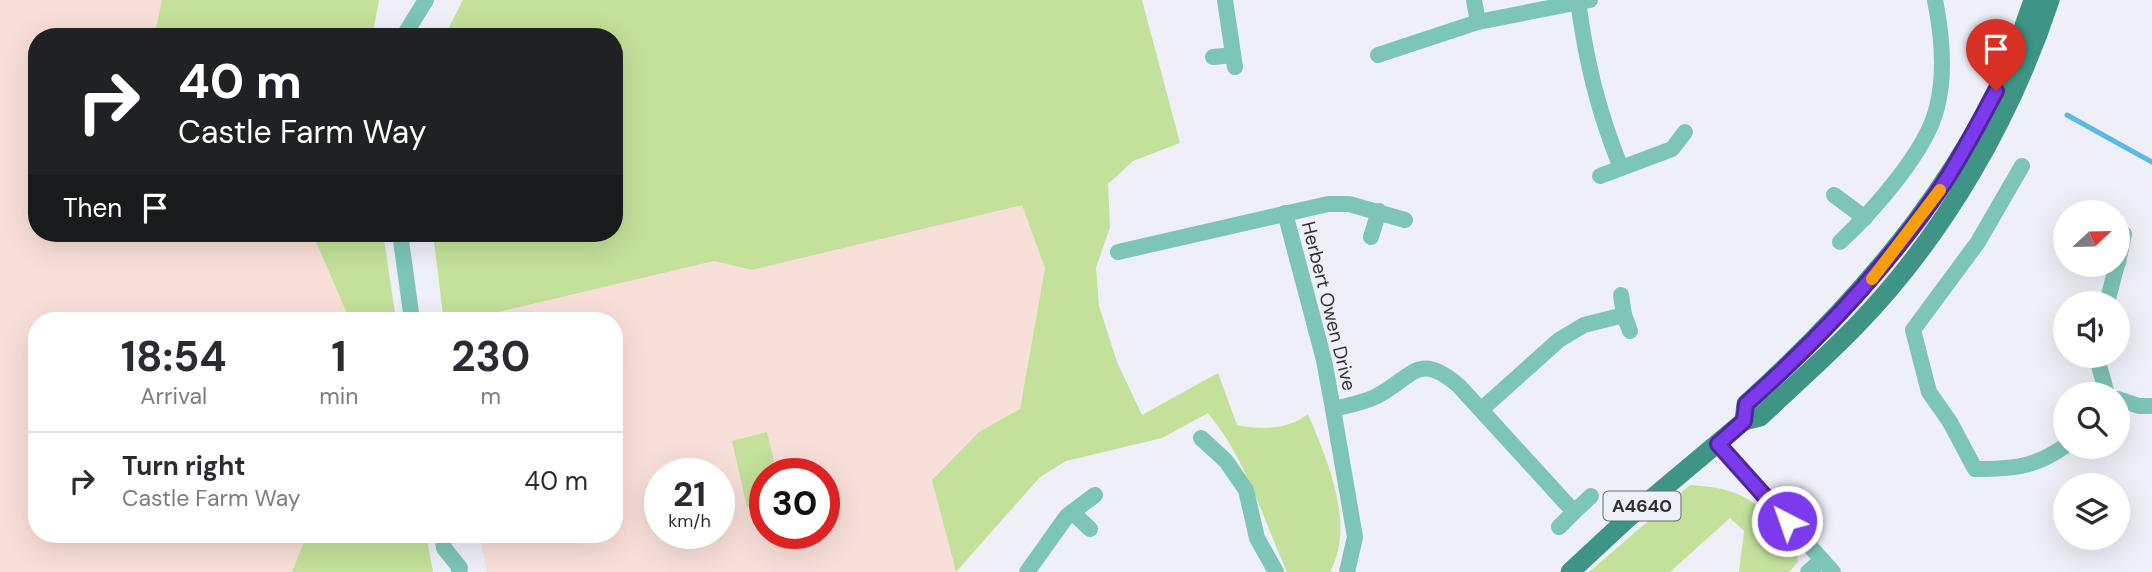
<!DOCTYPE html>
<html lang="en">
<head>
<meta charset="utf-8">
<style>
	:root { --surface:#fff; --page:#f7f7f7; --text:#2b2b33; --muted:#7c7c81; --line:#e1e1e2 }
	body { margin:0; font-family:"DM Sans",sans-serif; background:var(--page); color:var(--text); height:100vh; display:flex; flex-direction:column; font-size:26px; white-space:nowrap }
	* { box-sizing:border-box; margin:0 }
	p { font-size:23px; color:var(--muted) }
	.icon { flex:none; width:38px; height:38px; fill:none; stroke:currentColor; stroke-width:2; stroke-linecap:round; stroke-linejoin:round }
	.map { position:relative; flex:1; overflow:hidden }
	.side { position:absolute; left:28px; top:312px; width:595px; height:231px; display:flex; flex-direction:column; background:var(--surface); border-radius:28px; box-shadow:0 7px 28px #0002 }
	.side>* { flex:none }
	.hud { position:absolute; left:28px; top:28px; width:595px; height:214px; border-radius:28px; box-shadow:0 7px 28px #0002; background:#202124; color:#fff; overflow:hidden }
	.needle { width:46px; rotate:68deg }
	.controls { position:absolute; left:2053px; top:200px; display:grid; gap:14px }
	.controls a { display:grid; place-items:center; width:77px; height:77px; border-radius:50%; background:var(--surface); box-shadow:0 7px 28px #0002; font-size:35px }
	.speed { position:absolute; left:644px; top:458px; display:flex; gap:14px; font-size:35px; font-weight:700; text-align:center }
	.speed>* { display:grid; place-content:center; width:91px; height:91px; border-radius:50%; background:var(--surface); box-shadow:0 7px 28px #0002; line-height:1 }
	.speed small { font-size:18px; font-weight:400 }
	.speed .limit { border:10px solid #d22; background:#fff; color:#111 }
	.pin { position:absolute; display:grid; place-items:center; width:60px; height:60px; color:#fff; margin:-72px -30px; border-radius:50% 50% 50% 0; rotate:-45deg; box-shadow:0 0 7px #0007 }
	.pin .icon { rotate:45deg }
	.me { position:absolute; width:77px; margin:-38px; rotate:319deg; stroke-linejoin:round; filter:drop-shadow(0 0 5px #0008) }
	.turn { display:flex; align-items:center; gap:24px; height:147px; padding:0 35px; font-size:32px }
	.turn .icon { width:91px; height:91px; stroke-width:2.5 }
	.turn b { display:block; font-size:49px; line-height:60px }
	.then { display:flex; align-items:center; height:66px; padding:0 35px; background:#0003; gap:14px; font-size:26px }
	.eta { display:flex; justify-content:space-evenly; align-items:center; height:119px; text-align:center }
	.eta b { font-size:42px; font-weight:700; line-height:49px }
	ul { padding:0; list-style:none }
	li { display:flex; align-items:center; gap:21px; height:98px; padding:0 35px; border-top:2px solid var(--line) }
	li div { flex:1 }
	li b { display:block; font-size:26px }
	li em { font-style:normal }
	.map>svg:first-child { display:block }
</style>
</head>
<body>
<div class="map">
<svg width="2152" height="572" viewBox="0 0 2152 572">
	<rect width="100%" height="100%" fill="#eeeff7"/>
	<path fill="#f9dfd8" d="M 0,0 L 162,0 L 154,37 L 37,37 L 37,233 L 312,233 L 350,320 L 37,320 L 37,534 L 316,534 L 303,544 L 292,572 L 0,572 Z"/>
	<path fill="#f9dfda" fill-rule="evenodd" d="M 1022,204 L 1045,268 L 1020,409 L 979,432 L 932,480 L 956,572 L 487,572 L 479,534 L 614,534 L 614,320 L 465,320 L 714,261 L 752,270 ZM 660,474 L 719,474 L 719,534 L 660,534 ZM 765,474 L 824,474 L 824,534 L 765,534 Z"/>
	<g fill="#c3e19a">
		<path d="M 162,0 L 379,0 L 372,37 L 154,37 Z"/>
		<path d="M 463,0 L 1142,0 L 1180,143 L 1133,161 L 1108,184 L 1110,227 L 1096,268 L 1099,306 L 1117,362 L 1142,415 L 1218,373 L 1237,425 C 1261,430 1288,430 1308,414 C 1327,460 1356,524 1330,572 L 1287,572 C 1262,517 1247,460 1208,413 L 1162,438 L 1066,461 L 1040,477 L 956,572 L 932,480 L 979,432 L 1020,409 L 1045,268 L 1022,205 L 752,270 L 714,261 L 465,320 L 440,320 L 443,315 L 433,233 L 614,233 L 614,37 L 444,37 Z"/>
		<path d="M 312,233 L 383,233 L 396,320 L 350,320 Z"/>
		<path d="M 767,432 L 777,474 L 765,474 L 765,503 L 747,507 L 732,441 Z"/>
		<path d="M 1690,485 C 1750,489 1754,503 1796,542 L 1798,562 L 1789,572 L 1739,572 L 1744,531 L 1730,518 L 1670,572 L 1589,572 Z"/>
		<path d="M 316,534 L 426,534 L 433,572 L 292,572 L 303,544 Z"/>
	</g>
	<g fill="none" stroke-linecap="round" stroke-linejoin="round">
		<path stroke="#5cb8e4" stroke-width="5" d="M 2067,115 L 2152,162"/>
		<g stroke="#7dc5b6" stroke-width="16">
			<path d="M 1225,0 L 1235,67"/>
			<path d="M 1474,0 L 1478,22 L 1590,0"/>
			<path d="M 1578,1 C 1586,61 1598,111 1621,168"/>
			<path d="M 403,37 L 426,0"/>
			<path d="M 1378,55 L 1478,22"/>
			<path d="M 1213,57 L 1233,55"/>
			<path d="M 2022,166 L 1978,242 L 1913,330 L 1929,392 L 1950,422 L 1975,469 C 2012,469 2034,468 2065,446"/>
			<path d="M 1600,176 L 1672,149 L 1685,132"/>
			<path d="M 1834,195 L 1865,218"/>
			<path d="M 1285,213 L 1324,360 L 1333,409"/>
			<path d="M 400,233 L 412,320"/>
			<path d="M 1371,237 L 1379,211"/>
			<path d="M 1840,242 C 1872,212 1927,151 1937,107 C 1946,72 1942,35 1935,0"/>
			<path d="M 1118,252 L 1328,204 L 1349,204 L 1405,220"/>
			<path d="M 2118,263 L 2124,234"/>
			<path d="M 1621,295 L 1624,315"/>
			<path d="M 2107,303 L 2117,264"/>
			<path d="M 2096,355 L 2107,394"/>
			<path d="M 2118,399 L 2139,406 L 2152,406"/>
			<path d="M 1482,409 L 1559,340 L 1584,325 L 1624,315 L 1630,331"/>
			<path d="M 1201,438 L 1226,461 L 1246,490 L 1257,538 L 1276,572"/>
			<path d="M 1718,444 L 1833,572"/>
			<path d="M 1072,512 L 1090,529"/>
			<path d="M 1574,512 L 1591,496"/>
			<path d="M 442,534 L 444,548 L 460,568 L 459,572"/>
			<path d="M 1027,572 L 1067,516 L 1095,495"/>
			<path d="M 1347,572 L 1355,537 L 1333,409 C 1347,406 1362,403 1375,397 C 1413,378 1417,350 1459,386 L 1574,512 L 1559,527"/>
			<path d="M 1808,572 L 1822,560"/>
		</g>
		<g stroke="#3e9485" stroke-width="19">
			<path d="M 1744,421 L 1746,404 C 1870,291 1981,162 2033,0"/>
			<path d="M 1570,572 L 1626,520 L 1744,421 L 1760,417 C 1792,387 1825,358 1856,326 C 1944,235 2011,119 2050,0"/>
		</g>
	</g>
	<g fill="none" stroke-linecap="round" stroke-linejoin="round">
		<defs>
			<path id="route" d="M 1787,521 L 1718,444 L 1744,421 L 1746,404 C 1819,339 1885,270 1940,189 C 1961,158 1978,124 1996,91"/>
		</defs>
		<use href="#route" stroke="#51269a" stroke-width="18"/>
		<use href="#route" stroke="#7c3aed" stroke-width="12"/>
		<path stroke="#f59e0b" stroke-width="12" d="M 1872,279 L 1940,190"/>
	</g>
	<g text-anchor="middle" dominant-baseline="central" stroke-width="7" stroke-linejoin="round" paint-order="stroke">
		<rect fill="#eeeff7" stroke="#6a6a6e" stroke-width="2" x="1603.5" y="491.5" width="77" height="29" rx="5"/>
		<g font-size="18" font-weight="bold" fill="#313134">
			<text x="1642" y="506">A4640</text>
		</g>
		<g font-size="19" fill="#313134" stroke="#eeeff7">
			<text transform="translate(1329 306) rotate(76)">Herbert Owen Drive</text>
		</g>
	</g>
</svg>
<div class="controls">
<a><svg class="needle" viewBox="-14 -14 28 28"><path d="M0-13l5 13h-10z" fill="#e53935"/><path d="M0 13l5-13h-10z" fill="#7c7c81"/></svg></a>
<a><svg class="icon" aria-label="sound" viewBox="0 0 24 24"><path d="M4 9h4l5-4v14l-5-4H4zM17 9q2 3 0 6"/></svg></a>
<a><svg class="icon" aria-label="search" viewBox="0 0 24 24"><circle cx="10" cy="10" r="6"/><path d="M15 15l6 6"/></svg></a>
<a><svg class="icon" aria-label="layers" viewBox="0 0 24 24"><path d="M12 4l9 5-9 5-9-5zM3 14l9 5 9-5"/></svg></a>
</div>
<div class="speed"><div>21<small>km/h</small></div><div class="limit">30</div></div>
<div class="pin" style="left:1996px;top:91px;background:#d93025"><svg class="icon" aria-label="arrive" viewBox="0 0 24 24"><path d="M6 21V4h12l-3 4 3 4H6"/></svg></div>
<svg class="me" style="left:1787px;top:521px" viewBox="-20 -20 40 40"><circle r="17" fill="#7c3aed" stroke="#fff" stroke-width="3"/><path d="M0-11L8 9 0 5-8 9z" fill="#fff"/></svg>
<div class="hud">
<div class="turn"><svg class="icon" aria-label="right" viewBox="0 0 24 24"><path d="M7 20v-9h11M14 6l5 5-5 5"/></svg><div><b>40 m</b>Castle Farm Way</div></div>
<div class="then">Then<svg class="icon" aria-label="arrive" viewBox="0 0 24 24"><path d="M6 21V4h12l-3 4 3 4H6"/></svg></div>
</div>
<section class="side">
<div class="eta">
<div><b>18:54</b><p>Arrival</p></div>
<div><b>1</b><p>min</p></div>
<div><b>230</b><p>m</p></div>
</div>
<ul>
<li><svg class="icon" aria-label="right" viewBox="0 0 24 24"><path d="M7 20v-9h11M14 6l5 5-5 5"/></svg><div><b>Turn right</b><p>Castle Farm Way</p></div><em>40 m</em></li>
</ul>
</section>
</div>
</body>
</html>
